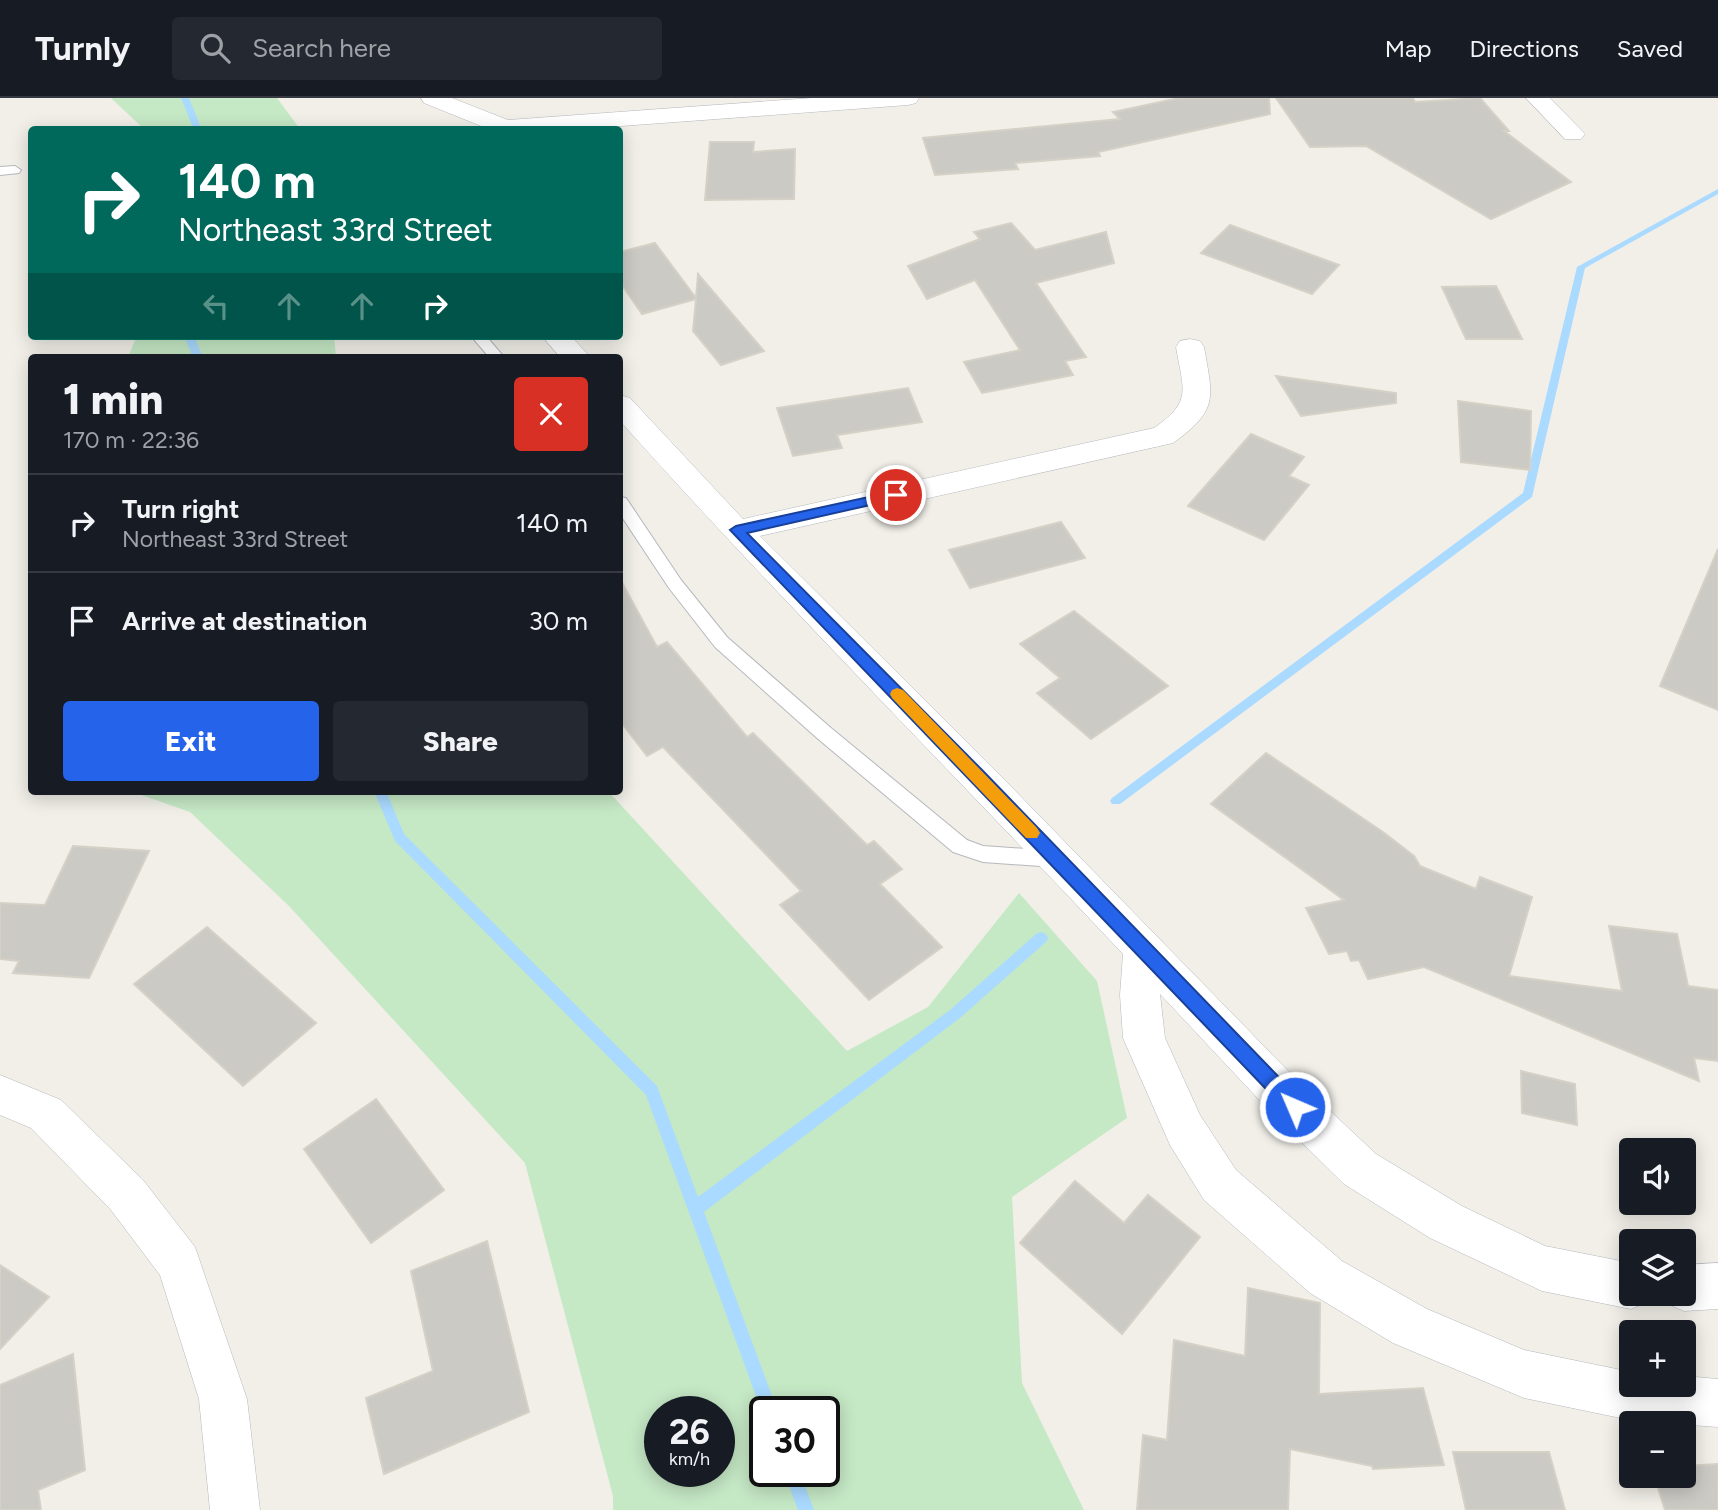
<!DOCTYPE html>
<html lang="en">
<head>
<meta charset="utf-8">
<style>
	:root { --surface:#171b24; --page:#242831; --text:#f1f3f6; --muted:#9ea1a6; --line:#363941; --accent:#2563eb }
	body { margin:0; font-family:Figtree,sans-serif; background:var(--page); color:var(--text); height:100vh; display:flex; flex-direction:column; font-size:26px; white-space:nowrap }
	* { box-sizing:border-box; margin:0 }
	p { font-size:23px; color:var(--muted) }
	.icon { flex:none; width:38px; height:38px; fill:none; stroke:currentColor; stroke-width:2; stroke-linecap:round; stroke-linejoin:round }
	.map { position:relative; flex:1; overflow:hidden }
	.drawer { position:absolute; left:28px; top:256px; width:595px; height:441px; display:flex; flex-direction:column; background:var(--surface); border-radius:7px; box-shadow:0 4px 18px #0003 }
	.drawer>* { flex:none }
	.hud { position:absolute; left:28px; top:28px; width:595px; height:214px; border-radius:7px; box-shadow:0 4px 18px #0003; background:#00695c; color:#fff; overflow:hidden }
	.buttons { position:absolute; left:1619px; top:1040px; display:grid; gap:14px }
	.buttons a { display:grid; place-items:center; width:77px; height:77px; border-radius:7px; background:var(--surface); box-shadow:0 4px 18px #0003; font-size:35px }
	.speed { position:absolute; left:644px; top:1298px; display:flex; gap:14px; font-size:35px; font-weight:700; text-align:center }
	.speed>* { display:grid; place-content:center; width:91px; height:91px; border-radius:50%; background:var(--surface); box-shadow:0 4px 18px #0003; line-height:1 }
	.speed small { font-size:18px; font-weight:400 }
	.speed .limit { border:4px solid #111; border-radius:10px; background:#fff; color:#111 }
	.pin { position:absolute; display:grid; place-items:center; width:60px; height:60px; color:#fff; margin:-30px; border:4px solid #fff; border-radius:50%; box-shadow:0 2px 7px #0007 }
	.me { position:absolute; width:77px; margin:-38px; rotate:315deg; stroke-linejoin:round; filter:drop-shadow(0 0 5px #0008) }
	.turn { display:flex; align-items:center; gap:24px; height:147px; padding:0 35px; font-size:32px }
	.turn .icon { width:91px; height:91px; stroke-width:2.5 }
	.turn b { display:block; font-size:49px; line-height:60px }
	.lanes { display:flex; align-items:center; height:66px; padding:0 35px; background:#0003; justify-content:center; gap:35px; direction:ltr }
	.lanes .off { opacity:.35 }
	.round { display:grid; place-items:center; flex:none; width:74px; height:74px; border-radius:7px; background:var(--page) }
	.summary { display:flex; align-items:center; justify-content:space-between; height:119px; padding:0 35px }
	h1 { font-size:42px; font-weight:800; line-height:52px }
	.cta { display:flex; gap:14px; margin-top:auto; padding:14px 35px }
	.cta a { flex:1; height:80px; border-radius:7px; background:var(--accent); color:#fff; font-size:28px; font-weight:800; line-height:80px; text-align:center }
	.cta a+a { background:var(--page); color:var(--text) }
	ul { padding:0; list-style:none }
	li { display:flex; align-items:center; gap:21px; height:98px; padding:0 35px; border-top:2px solid var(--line) }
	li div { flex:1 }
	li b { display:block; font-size:26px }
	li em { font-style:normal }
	header { display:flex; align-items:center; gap:42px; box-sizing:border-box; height:98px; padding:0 35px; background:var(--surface); border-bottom:2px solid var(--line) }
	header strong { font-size:33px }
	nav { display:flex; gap:38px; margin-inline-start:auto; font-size:24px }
	.search { width:490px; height:63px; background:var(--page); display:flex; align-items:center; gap:18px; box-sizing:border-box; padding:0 24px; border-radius:7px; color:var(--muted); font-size:26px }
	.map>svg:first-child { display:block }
</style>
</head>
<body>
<header>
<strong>Turnly</strong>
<div class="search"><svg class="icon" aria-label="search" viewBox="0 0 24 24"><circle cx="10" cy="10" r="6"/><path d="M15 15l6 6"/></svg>Search here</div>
<nav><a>Map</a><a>Directions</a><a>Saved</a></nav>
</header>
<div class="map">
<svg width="1718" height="1412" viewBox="0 0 1718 1412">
	<rect width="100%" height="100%" fill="#f1efe8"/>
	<g fill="#c5e8c5" fill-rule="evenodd">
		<path d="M 111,0 L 277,0 L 300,31 L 144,31 Z"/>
		<path d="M 137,238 L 334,238 L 336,259 L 128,259 Z"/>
		<path d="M 130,693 L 608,693 L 847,953 L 928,909 L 1019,795 L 1097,883 L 1127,1020 L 1012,1099 L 1022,1285 L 1084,1412 L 613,1412 L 613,1398 L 525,1065 L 288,807 L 190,714 ZM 660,1314 L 719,1314 L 719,1374 L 660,1374 ZM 765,1314 L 824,1314 L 824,1374 L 765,1374 Z"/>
	</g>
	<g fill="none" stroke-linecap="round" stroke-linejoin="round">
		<g fill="#aadaff" fill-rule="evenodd">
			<path d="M 181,0 L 189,0 L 202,32 L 194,32 Z"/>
			<path d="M 1718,91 L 1718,96 L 1585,170 L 1532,399 L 1120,706 L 1112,706 L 1110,703 L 1112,700 L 1523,395 L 1577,169 Z"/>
			<path d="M 188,238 L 198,238 L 196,243 L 203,259 L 193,259 L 186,243 Z"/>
			<path d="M 374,693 L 386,693 L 404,736 L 657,988 L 698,1099 L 950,912 L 1036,836 L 1041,834 L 1046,836 L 1048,840 L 1046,844 L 960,920 L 704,1114 L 778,1314 L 765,1314 L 764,1320 L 646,997 L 395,743 Z"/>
			<path d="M 784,1374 L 800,1374 L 814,1412 L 798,1412 Z"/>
		</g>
	</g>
	<g fill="#cccac5" stroke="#d6d1c6" stroke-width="2">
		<path d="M 1179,0 L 1269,0 L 1270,16 L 1098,54 L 1100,58 L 1015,65 L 1018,71 L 935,77 L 923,40 L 1120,21 L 1113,14 Z"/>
		<path d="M 1276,0 L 1413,0 L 1415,4 L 1480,0 L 1509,33 L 1504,33 L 1571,84 L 1491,121 L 1366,48 L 1310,49 Z"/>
		<path d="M 710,44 L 754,44 L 753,54 L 795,51 L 794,101 L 705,102 Z"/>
		<path d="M 1011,125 L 1035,152 L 1106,134 L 1114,165 L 1036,185 L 1086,259 L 1065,263 L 1073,277 L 982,295 L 964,264 L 1020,252 L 975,182 L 927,201 L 908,168 L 980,141 L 974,134 Z"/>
		<path d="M 1230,127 L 1339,167 L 1312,196 L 1201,155 Z"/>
		<path d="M 655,145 L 696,200 L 698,176 L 764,253 L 721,267 L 693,233 L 696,201 L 642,216 L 620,184 L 620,154 Z"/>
		<path d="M 1496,188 L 1522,241 L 1466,241 L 1442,189 Z"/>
		<path d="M 1276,278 L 1396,295 L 1396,305 L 1301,318 Z"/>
		<path d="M 908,290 L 922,324 L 837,337 L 842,350 L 793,358 L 777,310 Z"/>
		<path d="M 1458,303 L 1531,313 L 1530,372 L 1461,364 Z"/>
		<path d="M 1251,336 L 1304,359 L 1289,378 L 1309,387 L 1264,442 L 1188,408 Z"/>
		<path d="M 1061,424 L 1085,460 L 970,490 L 949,452 Z"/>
		<path d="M 1718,451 L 1718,612 L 1660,588 Z"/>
		<path d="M 620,481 L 657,549 L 667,544 L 747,639 L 753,635 L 867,747 L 874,743 L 902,771 L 880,786 L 942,849 L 869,902 L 780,807 L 801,793 L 663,649 L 647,658 L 620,623 Z"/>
		<path d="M 1074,513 L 1168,588 L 1091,641 L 1037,595 L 1060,580 L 1020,546 Z"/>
		<path d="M 1266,655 L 1383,734 L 1414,758 L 1420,768 L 1476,791 L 1480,779 L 1532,799 L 1509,878 L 1622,893 L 1609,828 L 1677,836 L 1688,888 L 1718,892 L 1718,963 L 1694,960 L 1699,983 L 1424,869 L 1368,881 L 1359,862 L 1351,863 L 1347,853 L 1329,856 L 1306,810 L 1344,802 L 1211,706 Z"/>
		<path d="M 73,748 L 149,753 L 89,880 L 13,875 L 19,863 L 0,861 L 0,805 L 45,807 Z"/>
		<path d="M 207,829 L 316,925 L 243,988 L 134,886 Z"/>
		<path d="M 1521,973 L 1575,986 L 1577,1027 L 1522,1015 Z"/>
		<path d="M 376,1001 L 444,1092 L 371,1145 L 304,1051 Z"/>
		<path d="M 1075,1083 L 1124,1125 L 1148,1097 L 1200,1139 L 1122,1236 L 1020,1145 Z"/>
		<path d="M 487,1143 L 529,1314 L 384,1376 L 366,1300 L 433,1273 L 411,1173 Z"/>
		<path d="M 0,1167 L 49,1199 L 0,1251 Z"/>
		<path d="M 1248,1190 L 1320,1205 L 1319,1296 L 1423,1290 L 1444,1367 L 1373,1371 L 1372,1368 L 1290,1351 L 1288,1412 L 1137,1412 L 1143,1337 L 1167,1342 L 1174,1242 L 1245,1258 Z"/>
		<path d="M 73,1256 L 85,1372 L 38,1392 L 41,1412 L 0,1412 L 0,1287 Z"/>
		<path d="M 1453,1354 L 1549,1354 L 1565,1412 L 1466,1412 Z"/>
		<path d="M 1718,1366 L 1718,1412 L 1665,1412 L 1654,1377 L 1684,1377 L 1684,1368 Z"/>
	</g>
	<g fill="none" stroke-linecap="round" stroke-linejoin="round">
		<defs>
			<g id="service">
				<path d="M 15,68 L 21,72 L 19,75 L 0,77 L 0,69 Z"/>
				<path d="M 471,238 L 486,238 L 504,259 L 489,259 Z"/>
				<path d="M 620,399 L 626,400 L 681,482 L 727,539 L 831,630 L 967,742 L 983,748 L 1055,753 L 1062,755 L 1065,761 L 1062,767 L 1055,769 L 983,764 L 953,754 L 817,640 L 715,549 L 669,490 L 620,416 Z"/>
			</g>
			<g id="minor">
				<path d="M 421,0 L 452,0 L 508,22 L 812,0 L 919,0 L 916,5 L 908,7 L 567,32 L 491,32 L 424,5 Z"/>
				<path d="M 1526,0 L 1550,0 L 1585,36 L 1581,41 L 1565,41 Z"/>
				<path d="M 542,238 L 571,238 L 590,259 L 560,259 Z"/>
				<path d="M 1190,241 L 1200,243 L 1204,249 C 1213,300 1219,312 1173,345 L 760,438 L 991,668 L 1294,979 L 1376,1056 L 1462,1108 L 1545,1148 L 1631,1165 L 1631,1195 L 1651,1195 L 1647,1204 L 1631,1211 L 1542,1193 L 1430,1140 L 1344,1086 L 1264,1007 L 1160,896 L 1165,940 L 1200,1017 L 1236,1072 L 1342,1163 L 1427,1211 L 1524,1252 L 1631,1274 L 1631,1286 L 1684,1286 L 1684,1278 L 1718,1281 L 1718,1329 L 1635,1323 L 1524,1300 L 1393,1245 L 1310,1195 L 1204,1102 L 1170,1047 L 1123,940 L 1120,897 L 1123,856 C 956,678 783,505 620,323 L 620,297 L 630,300 L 743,421 L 1154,330 C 1193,303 1183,292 1176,249 L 1180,243 Z"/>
				<path d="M 0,977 L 61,1002 L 143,1082 L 195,1149 L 247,1301 L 260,1412 L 210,1412 L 199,1301 L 160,1177 L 111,1112 L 31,1030 L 0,1017 Z"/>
				<path d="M 1718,1165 L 1718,1211 L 1684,1213 L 1668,1206 L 1663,1195 L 1684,1195 L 1684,1167 Z"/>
			</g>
		</defs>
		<use href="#service" stroke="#b5b8bc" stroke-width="2"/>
		<use href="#minor" stroke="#b5b8bc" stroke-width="1"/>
		<use href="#service" fill="#fff" fill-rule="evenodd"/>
		<use href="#minor" fill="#fff" fill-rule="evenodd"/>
	</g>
	<path fill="#2563eb" stroke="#184099" stroke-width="2" d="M 896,393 L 903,397 L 901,400 L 747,435 L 983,673 L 1302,1003 L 1305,1009 L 1302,1015 L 1295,1018 L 1289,1015 L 730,432 L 736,428 Z"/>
	<path fill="#f59e0b" d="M 897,590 L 903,592 L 1037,730 L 1040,735 L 1037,740 L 1026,740 L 892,600 L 890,596 L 892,592 Z"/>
</svg>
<div class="buttons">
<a><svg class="icon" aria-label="sound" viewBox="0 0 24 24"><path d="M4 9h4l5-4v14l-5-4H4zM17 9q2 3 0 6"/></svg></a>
<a><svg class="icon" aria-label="layers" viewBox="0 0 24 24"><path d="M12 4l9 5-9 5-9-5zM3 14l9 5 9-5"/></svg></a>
<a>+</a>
<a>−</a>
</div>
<div class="speed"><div>26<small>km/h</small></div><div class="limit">30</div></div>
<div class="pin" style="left:896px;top:397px;background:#d93025"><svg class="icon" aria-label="arrive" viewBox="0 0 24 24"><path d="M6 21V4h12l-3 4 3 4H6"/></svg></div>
<svg class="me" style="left:1295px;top:1009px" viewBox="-20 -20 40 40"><circle r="17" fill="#2563eb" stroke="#fff" stroke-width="3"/><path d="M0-11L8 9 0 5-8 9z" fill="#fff"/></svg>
<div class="hud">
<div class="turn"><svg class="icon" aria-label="right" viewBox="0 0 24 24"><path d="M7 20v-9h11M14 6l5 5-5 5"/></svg><div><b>140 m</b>Northeast 33rd Street</div></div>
<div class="lanes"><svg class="icon off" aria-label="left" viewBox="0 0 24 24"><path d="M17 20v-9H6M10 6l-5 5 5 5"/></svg><svg class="icon off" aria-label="ahead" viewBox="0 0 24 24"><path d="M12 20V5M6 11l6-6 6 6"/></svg><svg class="icon off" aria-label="ahead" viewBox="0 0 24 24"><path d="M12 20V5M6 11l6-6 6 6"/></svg><svg class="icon" aria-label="right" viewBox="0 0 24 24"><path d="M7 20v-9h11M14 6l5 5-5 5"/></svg></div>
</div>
<section class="drawer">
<div class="summary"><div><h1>1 min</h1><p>170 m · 22:36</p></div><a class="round" style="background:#d93025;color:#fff"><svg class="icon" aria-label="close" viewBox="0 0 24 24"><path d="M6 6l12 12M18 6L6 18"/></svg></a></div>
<ul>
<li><svg class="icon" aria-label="right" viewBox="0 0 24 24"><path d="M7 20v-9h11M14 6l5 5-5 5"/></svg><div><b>Turn right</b><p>Northeast 33rd Street</p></div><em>140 m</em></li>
<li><svg class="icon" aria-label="arrive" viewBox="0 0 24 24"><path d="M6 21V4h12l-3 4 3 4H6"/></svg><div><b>Arrive at destination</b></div><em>30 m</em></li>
</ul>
<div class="cta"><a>Exit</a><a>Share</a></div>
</section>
</div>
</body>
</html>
